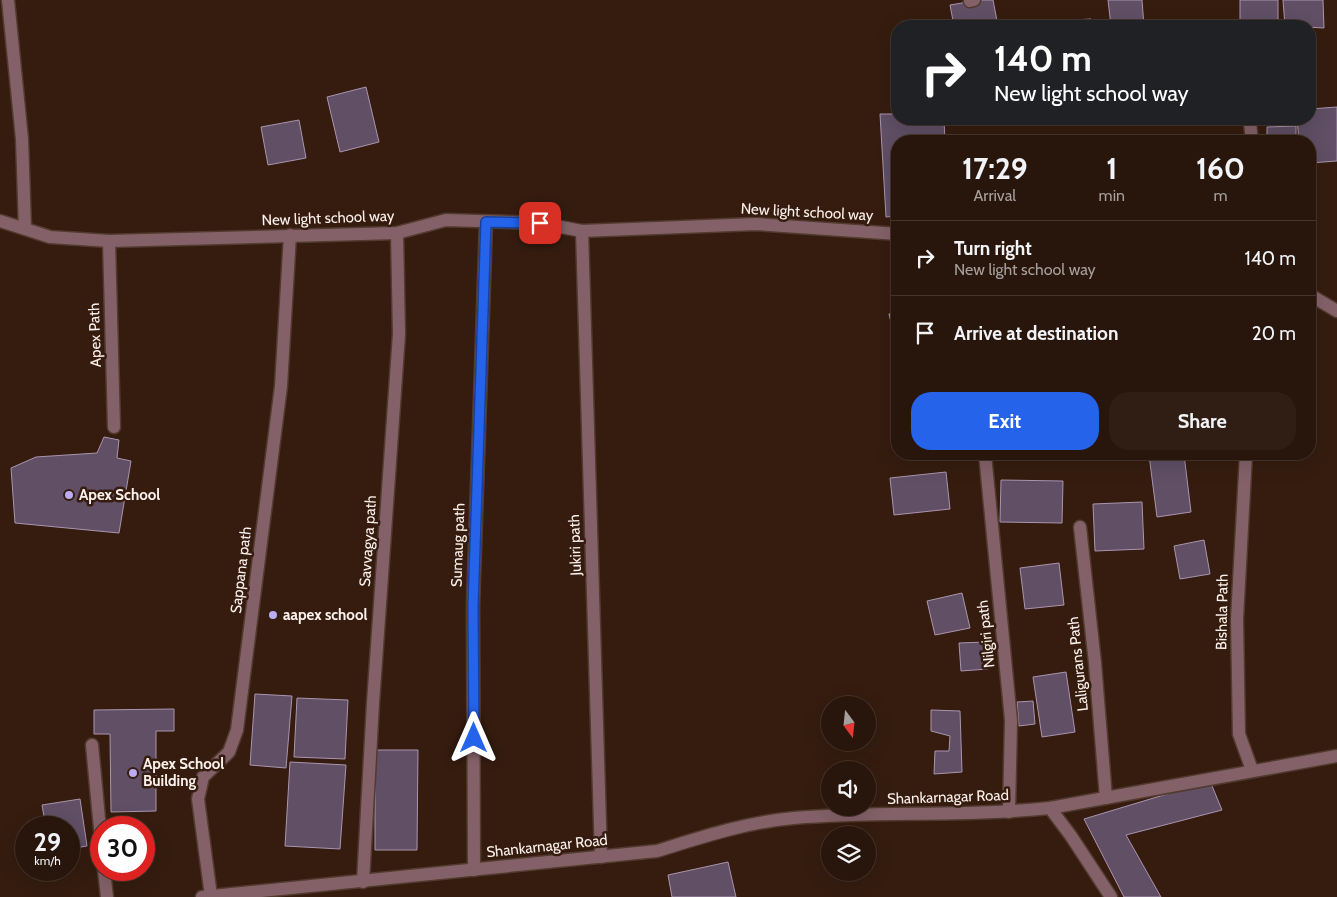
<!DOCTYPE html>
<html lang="en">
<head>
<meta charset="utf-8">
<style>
	:root { --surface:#28150b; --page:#301e14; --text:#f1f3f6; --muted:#a59f9d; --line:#44342c; --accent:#2563eb }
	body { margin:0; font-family:Cabin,sans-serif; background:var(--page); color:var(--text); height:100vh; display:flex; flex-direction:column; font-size:19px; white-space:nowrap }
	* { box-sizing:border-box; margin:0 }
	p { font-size:16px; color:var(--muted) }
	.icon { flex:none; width:28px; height:28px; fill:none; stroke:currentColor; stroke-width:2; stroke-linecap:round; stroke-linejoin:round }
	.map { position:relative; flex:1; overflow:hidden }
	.side { position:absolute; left:891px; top:135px; width:425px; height:325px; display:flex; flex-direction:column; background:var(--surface); border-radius:20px; box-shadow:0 5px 20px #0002,0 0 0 1px var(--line) }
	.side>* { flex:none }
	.top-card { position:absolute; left:891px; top:20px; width:425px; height:105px; border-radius:20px; box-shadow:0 5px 20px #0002,0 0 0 1px var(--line); background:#202124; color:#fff; overflow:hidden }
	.needle { width:32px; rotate:165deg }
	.controls { position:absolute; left:821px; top:696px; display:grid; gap:10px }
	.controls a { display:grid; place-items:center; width:55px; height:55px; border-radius:50%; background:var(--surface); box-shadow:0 5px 20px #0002,0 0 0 1px var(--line); font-size:25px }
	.speed { position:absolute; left:15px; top:816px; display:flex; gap:10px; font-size:25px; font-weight:700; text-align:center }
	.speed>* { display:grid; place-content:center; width:65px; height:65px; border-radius:50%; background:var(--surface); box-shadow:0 5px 20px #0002,0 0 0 1px var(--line); line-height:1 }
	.speed small { font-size:12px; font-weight:400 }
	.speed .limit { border:8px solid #d22; background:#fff; color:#111 }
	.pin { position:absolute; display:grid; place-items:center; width:42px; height:42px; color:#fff; margin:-21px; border-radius:10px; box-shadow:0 2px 8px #0006 }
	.me { position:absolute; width:55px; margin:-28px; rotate:0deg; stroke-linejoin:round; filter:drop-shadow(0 0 4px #0008) }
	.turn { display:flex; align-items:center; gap:18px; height:105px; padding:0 20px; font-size:22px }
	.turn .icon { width:65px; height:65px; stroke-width:2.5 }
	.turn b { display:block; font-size:35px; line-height:42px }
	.eta { display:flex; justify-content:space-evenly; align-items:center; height:85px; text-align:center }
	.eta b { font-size:30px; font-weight:700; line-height:35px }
	.button { display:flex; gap:10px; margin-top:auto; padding:10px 20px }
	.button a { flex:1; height:58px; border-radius:20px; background:var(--accent); color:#fff; font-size:20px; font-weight:700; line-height:58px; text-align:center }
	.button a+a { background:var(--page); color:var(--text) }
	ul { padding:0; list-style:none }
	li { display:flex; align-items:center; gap:15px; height:75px; padding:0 20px; border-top:1px solid var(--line) }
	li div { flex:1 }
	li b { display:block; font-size:19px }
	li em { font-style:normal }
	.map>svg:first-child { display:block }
</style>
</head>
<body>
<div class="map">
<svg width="1337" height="897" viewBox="0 0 1337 897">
	<rect width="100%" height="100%" fill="#351c0f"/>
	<g fill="#604f65" stroke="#aa95b0">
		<path d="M 980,0 L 993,0 L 998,26 L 954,26 L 950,5 Z"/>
		<path d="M 1108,0 L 1142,0 L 1144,26 L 1111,26 Z"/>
		<rect x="1240" y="0" width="38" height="26"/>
		<path d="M 1283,0 L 1323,0 L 1324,28 L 1285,26 Z"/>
		<path d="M 1091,19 L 1092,26 L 1055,26 L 1055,21 Z"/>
		<path d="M 366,87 L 379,142 L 340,152 L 327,97 Z"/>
		<path d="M 1337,107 L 1337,161 L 1310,163 L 1310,141 L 1299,141 L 1297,119 L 1310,119 L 1310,109 Z"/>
		<path d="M 880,114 L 898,114 L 898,119 L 944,119 L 945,141 L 898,141 L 898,216 L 886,217 Z"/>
		<path d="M 299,120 L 306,158 L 268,165 L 261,127 Z"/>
		<path d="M 1296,126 L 1296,141 L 1267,141 L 1267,127 Z"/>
		<path d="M 1238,135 L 1239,141 L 1211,141 L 1210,139 Z"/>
		<path d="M 898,312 L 898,351 L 889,314 Z"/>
		<path d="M 104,437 L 119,440 L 117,458 L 131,461 L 119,533 L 15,523 L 11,468 L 36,457 L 97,453 Z"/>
		<path d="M 1159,454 L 1184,454 L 1191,512 L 1157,517 L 1149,455 Z"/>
		<path d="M 946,472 L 950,509 L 894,515 L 890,478 Z"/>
		<path d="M 1001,480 L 1063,481 L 1062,523 L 1000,522 Z"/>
		<path d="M 1142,502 L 1144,549 L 1095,551 L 1093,504 Z"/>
		<path d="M 1204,540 L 1210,574 L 1180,579 L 1174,546 Z"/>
		<path d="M 1059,563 L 1064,605 L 1025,609 L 1020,568 Z"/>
		<path d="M 962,593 L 970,628 L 935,635 L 927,601 Z"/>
		<path d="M 986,642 L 988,669 L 961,671 L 959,643 Z"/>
		<path d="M 1066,672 L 1075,732 L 1042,737 L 1033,677 Z"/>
		<path d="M 255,694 L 292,696 L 286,768 L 250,765 Z"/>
		<path d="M 297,698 L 348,700 L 345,759 L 294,757 Z"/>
		<path d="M 1033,701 L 1035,724 L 1019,726 L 1017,702 Z"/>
		<path d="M 174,709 L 174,731 L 156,731 L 156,811 L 111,812 L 110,734 L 94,734 L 94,710 Z"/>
		<path d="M 931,710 L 960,711 L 962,772 L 934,774 L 935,751 L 949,751 L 950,736 L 931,731 Z"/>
		<path d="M 375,750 L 418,750 L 417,850 L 375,850 Z"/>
		<path d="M 290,762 L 346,765 L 340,849 L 285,846 Z"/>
		<path d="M 1210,781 L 1222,810 L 1126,835 L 1161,897 L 1124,897 L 1084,819 Z"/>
		<path d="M 80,799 L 87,846 L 69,849 L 69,828 L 46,828 L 42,805 Z"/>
		<path d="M 728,862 L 736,897 L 672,897 L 668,875 Z"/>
	</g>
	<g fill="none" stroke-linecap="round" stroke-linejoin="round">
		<defs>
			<g id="minor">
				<path d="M 8,0 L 22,139 L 25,228"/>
				<path d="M 970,1 L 974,0"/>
				<path d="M 1250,123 L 1252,141"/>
				<path d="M 0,221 L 50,237 L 109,241 L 397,233 L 446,220 L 540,223 L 582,231 L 756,224 L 898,234"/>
				<path d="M 582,231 L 601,857"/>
				<path d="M 109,241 L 114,427"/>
				<path d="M 1310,295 L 1337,311"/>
				<path d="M 985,454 L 1011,720 L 1009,812"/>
				<path d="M 1246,454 L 1237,619 L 1239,734 L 1252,770"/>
				<path d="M 1080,527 L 1095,663 L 1106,798"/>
				<path d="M 92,745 L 101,839"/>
				<path d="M 1050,808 L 1071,836 L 1111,897"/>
				<path d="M 104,870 L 107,897"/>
				<path d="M 474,870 L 473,606 L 486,222"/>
				<path d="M 363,882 L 373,703 L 399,334 L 397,233"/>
				<path d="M 211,896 L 198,799 L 203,777 L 229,752 L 237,730 L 281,386 L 290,235"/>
				<path d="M 202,897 L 657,851 C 702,837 747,822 794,818 C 879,811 965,817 1050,808 L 1337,756"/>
			</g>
		</defs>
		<use href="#minor" stroke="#513a2e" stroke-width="15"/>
		<use href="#minor" stroke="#846169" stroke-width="12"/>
	</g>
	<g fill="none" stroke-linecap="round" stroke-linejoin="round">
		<defs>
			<path id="route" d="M 474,738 L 473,606 L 486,222 L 540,223"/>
		</defs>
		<use href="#route" stroke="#184099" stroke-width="12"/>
		<use href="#route" stroke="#2563eb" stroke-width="9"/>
	</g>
	<g fill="#b9abf7" stroke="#351c0f" stroke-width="2">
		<circle cx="69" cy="495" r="5"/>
		<circle cx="273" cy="615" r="5"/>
		<circle cx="133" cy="773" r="5"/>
	</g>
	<g text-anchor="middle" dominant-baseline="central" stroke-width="5" stroke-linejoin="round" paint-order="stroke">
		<g font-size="15" fill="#fcf1ec" stroke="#351c0f">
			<text transform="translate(807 212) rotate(3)">New light school way</text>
			<text transform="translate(328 218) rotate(-2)">New light school way</text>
			<text transform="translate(95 335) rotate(-92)">Apex Path</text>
			<text transform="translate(368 541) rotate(-86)">Savvagya path</text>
			<text transform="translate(458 545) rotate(-88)">Sumaug path</text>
			<text transform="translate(575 545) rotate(-92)">Jukiri path</text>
			<text transform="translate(241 570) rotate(-83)">Sappana path</text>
			<text transform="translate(1222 612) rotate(-89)">Bishala Path</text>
			<text transform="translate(986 634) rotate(-96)">Nilgiri path</text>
			<text transform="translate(1078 664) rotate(-96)">Laligurans Path</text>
			<text transform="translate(948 797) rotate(-2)">Shankarnagar Road</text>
			<text transform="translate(547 846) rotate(-6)">Shankarnagar Road</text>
		</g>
		<g font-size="15" font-weight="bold" fill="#fcf1ec" stroke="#351c0f" text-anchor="start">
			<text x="79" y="495">Apex School</text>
			<text x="283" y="615">aapex school</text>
			<text x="143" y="764">Apex School<tspan x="143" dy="17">Building</tspan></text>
		</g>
	</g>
</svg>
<div class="controls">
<a><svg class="needle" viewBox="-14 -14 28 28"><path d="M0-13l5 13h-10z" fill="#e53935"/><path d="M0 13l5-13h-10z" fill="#a59f9d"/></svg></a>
<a><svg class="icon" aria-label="sound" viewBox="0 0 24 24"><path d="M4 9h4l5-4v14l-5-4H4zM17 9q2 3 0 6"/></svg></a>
<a><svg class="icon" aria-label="layers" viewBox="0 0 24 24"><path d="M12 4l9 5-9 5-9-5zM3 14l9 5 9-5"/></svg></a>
</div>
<div class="speed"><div>29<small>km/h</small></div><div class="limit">30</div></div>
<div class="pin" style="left:540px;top:223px;background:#d93025"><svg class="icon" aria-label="arrive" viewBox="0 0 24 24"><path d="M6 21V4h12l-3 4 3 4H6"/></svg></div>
<svg class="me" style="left:474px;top:738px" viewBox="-20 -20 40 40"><path d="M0-17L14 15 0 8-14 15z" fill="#2563eb" stroke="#fff" stroke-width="4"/></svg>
<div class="top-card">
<div class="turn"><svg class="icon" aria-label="right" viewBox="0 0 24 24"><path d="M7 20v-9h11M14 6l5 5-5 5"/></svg><div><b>140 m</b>New light school way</div></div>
</div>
<section class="side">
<div class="eta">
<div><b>17:29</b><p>Arrival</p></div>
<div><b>1</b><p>min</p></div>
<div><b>160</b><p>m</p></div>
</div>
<ul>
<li><svg class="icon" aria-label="right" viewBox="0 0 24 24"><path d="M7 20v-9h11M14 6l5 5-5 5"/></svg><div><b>Turn right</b><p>New light school way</p></div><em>140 m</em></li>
<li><svg class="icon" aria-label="arrive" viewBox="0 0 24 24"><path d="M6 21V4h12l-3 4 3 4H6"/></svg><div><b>Arrive at destination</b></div><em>20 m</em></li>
</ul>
<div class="button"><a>Exit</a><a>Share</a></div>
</section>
</div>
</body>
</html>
